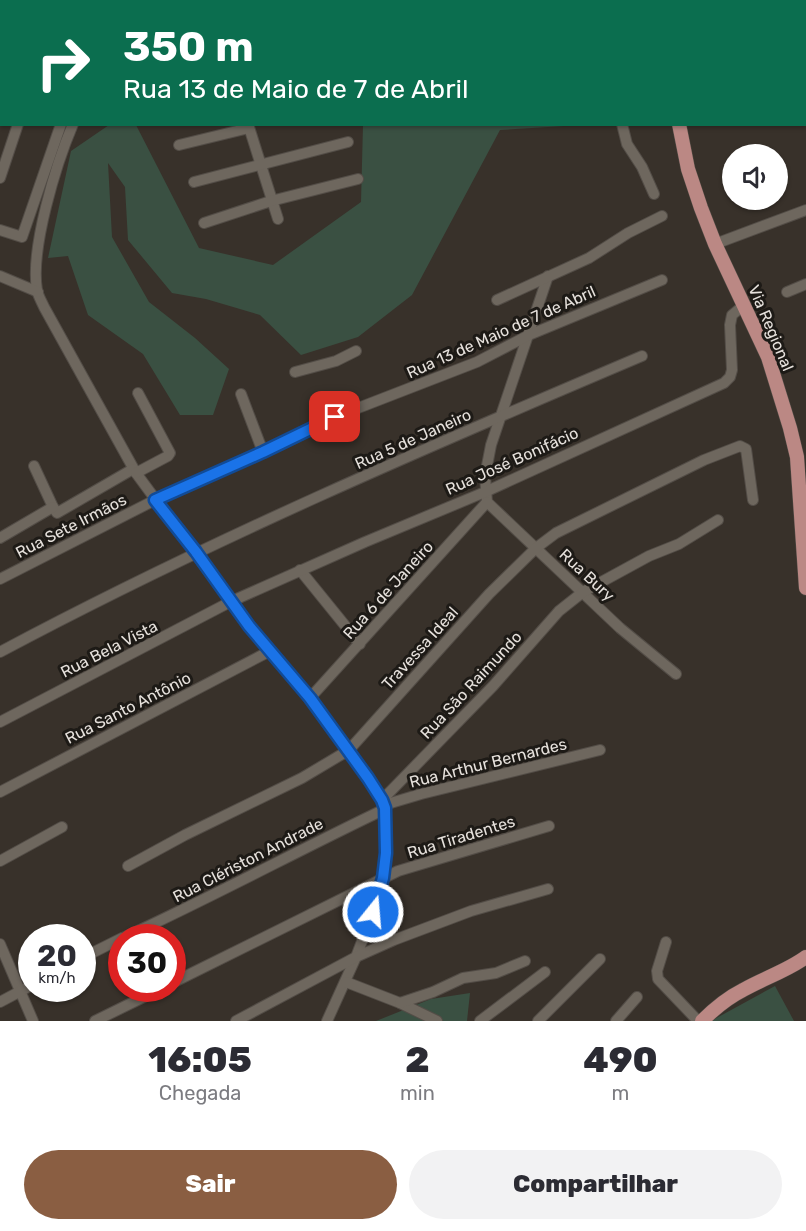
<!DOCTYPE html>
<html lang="pt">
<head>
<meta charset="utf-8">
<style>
	:root { --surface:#fff; --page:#f2f2f3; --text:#2b2b33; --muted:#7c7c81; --accent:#8a5e42 }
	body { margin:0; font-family:Rubik,sans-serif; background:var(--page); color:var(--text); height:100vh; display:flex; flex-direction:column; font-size:22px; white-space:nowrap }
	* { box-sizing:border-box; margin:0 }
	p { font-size:20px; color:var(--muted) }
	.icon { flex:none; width:33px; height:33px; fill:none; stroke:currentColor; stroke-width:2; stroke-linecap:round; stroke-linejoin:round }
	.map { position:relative; height:1021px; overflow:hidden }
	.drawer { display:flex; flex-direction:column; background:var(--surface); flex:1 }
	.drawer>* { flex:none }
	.banner { position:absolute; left:0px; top:0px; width:807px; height:126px; box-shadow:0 2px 4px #0004; background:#0b6e4f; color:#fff; overflow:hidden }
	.controls { position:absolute; left:722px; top:144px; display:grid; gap:12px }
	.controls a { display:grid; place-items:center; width:66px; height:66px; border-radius:50%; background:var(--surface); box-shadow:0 2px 4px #0004; font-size:30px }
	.speed { position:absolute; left:18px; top:924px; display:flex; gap:12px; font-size:30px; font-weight:700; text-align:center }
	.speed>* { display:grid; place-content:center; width:78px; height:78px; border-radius:50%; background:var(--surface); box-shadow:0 2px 4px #0004; line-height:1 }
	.speed small { font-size:15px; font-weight:400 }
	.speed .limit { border:9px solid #d22; background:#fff; color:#111 }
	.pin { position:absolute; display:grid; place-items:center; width:51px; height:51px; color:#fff; margin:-26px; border-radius:12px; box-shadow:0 3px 9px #0006 }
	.me { position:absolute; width:66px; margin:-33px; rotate:17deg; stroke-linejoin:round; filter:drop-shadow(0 0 4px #0008) }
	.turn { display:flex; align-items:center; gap:21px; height:126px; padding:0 24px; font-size:27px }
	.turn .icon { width:78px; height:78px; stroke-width:2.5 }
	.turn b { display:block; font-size:42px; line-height:51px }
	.eta { display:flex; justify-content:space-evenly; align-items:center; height:102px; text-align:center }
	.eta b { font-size:36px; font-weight:800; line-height:42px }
	.primary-button { display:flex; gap:12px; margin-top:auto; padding:12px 24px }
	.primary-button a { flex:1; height:69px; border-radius:36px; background:var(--accent); color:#fff; font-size:24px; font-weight:800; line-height:69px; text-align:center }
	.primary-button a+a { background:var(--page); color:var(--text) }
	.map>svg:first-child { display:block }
</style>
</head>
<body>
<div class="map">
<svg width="806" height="1021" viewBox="0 0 806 1021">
	<rect width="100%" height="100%" fill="#38312a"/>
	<g fill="#3a5042">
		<path d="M 109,125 L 136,125 L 199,248 L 273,265 L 361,202 L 363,125 L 580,125 L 500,130 L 412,295 L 358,337 L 301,355 L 260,315 L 206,299 L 172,293 L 128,240 L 125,187 L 108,163 L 112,237 L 149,302 L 195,338 L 229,369 L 213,415 L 180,415 L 143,354 L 88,315 L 68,256 L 48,258 L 71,151 Z"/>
		<path d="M 775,986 L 794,1021 L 711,1021 Z"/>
		<path d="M 470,993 L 467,1021 L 376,1021 L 431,999 Z"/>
	</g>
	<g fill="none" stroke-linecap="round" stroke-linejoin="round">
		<defs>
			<g id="minor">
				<path d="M 183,0 L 183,2"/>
				<path d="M 782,0 L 790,2"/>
				<path d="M 246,2 L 251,0"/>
				<path d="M 383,2 L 388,0"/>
				<path d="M 527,2 L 531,0"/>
				<path d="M 634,2 L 634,0"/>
				<path d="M 805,2 L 805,0"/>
				<path d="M 0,66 L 2,67"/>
				<path d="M 73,124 C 56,164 30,249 37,290 C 38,296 42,302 44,307 L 136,473 L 249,626 L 310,698 L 368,778 L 382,800 L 385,809 L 387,832 L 383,878 L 373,912 L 356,957 L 327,1021"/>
				<path d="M 248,124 L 278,219"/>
				<path d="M 622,124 L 627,144 L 642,167 L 654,194"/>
				<path d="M 179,145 L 249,128"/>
				<path d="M 0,178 L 18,124"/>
				<path d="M 194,182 L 348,142"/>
				<path d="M 204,223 L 271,201 L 358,179"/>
				<path d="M 0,230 L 22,237 L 61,124"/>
				<path d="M 715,244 L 806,210"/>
				<path d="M 0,276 L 38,292"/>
				<path d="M 548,276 L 491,445 L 485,476 L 487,502 L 620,628 L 676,674"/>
				<path d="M 787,292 L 806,284"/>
				<path d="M 497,300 L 589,258 L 628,233 L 662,216"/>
				<path d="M 295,372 L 336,361 L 356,351"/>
				<path d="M 241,394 L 263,452"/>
				<path d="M 34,466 L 53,507 L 57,513 L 133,469"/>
				<path d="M 136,473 L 168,456 L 170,453 L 138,393"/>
				<path d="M 0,538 L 53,507"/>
				<path d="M 300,570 L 360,644"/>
				<path d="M 0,579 L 155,500 L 263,452 L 335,417 L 477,362 L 529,335 L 662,280"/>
				<path d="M 0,652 C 208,541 425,448 642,356"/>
				<path d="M 310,698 L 487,502"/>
				<path d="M 0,722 L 232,601 L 365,542 L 485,492 L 724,383 L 730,377 L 732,370 L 730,325 L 732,315 L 744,305"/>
				<path d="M 0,792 L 270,651"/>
				<path d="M 382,800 L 493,686 L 559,611 L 583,592 L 649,556 L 679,544 L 718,520"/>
				<path d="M 384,805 L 421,794 L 600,750"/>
				<path d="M 0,861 L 62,827"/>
				<path d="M 128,866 L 185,835 L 302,778 L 349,750 L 489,594 L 536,548 L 556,533 L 704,460 L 740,446 L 746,449 L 753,500"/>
				<path d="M 123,938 C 212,897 297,851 385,809"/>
				<path d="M 666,942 L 657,971 L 658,979 L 698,1021"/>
				<path d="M 0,944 L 33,1021"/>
				<path d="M 82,958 L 122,938"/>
				<path d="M 346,982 L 400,1003 L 437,1021"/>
				<path d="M 172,983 L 398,871 L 549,826"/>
				<path d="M 0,1002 L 32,985"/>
				<path d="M 400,1003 L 433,992 L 463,978 L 496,973 L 525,961"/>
				<path d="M 95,1021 L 162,988"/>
				<path d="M 236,1021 L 356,957 L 394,940 L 471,911 L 548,889"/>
				<path d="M 480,1021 L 545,972"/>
				<path d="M 538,1021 L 600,959"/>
				<path d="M 616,1021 L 637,997"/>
			</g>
			<g id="major">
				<path d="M 674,0 L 674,2"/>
				<path d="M 679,124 L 688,169 L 701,208 L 715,244 L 768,357 L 790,428 L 797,457 L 806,588"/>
				<path d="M 702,1021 C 715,1008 727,998 743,990 C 764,978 787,971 806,957"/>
			</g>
		</defs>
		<use href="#minor" stroke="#534d47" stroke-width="12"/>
		<use href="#major" stroke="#534d47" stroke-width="15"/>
		<use href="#minor" stroke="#6e675e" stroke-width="10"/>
		<use href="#major" stroke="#bb8884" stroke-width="14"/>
	</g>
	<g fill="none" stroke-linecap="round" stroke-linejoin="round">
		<defs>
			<path id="route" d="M 335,417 L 263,452 L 155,500 L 196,552 L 249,626 L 310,698 L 368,778 L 382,800 L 385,808 L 386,853 L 383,878 L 373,912"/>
		</defs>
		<use href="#route" stroke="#114b97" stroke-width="15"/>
		<use href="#route" stroke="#1a73e8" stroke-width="10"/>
	</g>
	<g text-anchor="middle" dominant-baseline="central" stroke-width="6" stroke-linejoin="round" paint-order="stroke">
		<g font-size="16" fill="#e6e1dc" stroke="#1d1a16">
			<text transform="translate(771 328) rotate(67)">Via Regional</text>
			<text transform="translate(501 332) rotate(-24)">Rua 13 de Maio de 7 de Abril</text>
			<text transform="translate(413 439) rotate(-24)">Rua 5 de Janeiro</text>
			<text transform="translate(512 461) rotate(-24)">Rua José Bonifácio</text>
			<text transform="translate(71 526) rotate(-27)">Rua Sete Irmãos</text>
			<text transform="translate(587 575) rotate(43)">Rua Bury</text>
			<text transform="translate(388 590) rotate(-48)">Rua 6 de Janeiro</text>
			<text transform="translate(420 648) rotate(-48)">Travessa Ideal</text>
			<text transform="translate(109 649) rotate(-27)">Rua Bela Vista</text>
			<text transform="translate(471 685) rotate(-47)">Rua São Raimundo</text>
			<text transform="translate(128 708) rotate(-27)">Rua Santo Antônio</text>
			<text transform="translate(488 763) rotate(-14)">Rua Arthur Bernardes</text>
			<text transform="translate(461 837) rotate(-17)">Rua Tiradentes</text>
			<text transform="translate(248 860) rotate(-27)">Rua Clériston Andrade</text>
		</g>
	</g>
</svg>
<div class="controls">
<a><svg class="icon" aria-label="sound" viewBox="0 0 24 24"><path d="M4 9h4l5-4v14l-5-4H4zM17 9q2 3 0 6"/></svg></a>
</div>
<div class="speed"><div>20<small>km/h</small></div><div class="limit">30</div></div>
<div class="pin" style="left:335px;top:417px;background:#d93025"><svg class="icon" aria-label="arrive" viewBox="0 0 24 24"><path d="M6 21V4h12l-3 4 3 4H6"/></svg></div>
<svg class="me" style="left:373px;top:912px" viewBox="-20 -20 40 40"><circle r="17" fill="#1a73e8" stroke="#fff" stroke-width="3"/><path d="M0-11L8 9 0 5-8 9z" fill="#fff"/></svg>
<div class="banner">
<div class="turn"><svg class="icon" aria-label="right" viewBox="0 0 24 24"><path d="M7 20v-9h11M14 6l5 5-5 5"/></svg><div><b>350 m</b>Rua 13 de Maio de 7 de Abril</div></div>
</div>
</div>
<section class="drawer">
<div class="eta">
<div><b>16:05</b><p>Chegada</p></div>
<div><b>2</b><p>min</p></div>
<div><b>490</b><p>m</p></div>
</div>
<div class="primary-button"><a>Sair</a><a>Compartilhar</a></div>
</section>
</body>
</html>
